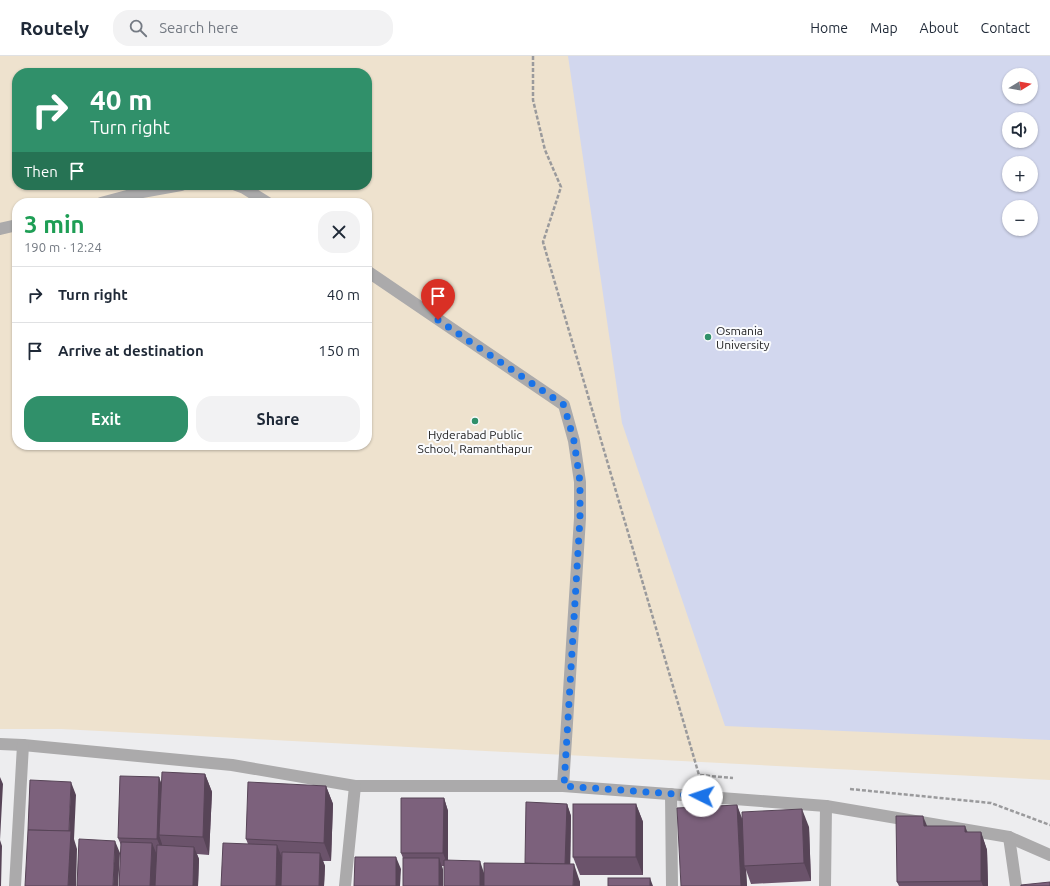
<!DOCTYPE html>
<html lang="en">
<head>
<meta charset="utf-8">
<style>
	:root { --surface:#fff; --page:#f2f2f3; --text:#1f2937; --muted:#747a83; --line:#e0e1e3; --accent:#30906a }
	body { margin:0; font-family:Ubuntu,sans-serif; background:var(--page); color:var(--text); height:100vh; display:flex; flex-direction:column; font-size:15px; white-space:nowrap }
	* { box-sizing:border-box; margin:0 }
	p { font-size:13px; color:var(--muted) }
	.icon { flex:none; width:22px; height:22px; fill:none; stroke:currentColor; stroke-width:2; stroke-linecap:round; stroke-linejoin:round }
	.map { position:relative; flex:1; overflow:hidden }
	.side { position:absolute; left:12px; top:142px; width:360px; height:252px; display:flex; flex-direction:column; background:var(--surface); border-radius:16px; box-shadow:0 1px 3px #0004 }
	.side>* { flex:none }
	.banner { position:absolute; left:12px; top:12px; width:360px; height:122px; border-radius:16px; box-shadow:0 1px 3px #0004; background:#30906a; color:#fff; overflow:hidden }
	.needle { width:26px; rotate:79deg }
	.controls { position:absolute; left:1002px; top:12px; display:grid; gap:8px }
	.controls a { display:grid; place-items:center; width:36px; height:36px; border-radius:50%; background:var(--surface); box-shadow:0 1px 3px #0004; font-size:20px }
	.pin { position:absolute; display:grid; place-items:center; width:34px; height:34px; color:#fff; margin:-41px -17px; border-radius:50% 50% 50% 0; rotate:-45deg; box-shadow:0 0 4px #0007 }
	.pin .icon { rotate:45deg }
	.me { position:absolute; width:44px; margin:-22px; rotate:274deg; stroke-linejoin:round; filter:drop-shadow(0 0 3px #0008) }
	.turn { display:flex; align-items:center; gap:14px; height:84px; padding:0 12px; font-size:18px }
	.turn .icon { width:52px; height:52px; stroke-width:2.5 }
	.turn b { display:block; font-size:28px; line-height:34px }
	.then { display:flex; align-items:center; height:38px; padding:0 12px; background:#0003; gap:8px; font-size:15px }
	.round { display:grid; place-items:center; flex:none; width:42px; height:42px; border-radius:16px; background:var(--page) }
	.summary { display:flex; align-items:center; justify-content:space-between; height:68px; padding:0 12px }
	h1 { font-size:24px; font-weight:600; line-height:30px; color:#1e9e55 }
	.button { display:flex; gap:8px; margin-top:auto; padding:8px 12px }
	.button a { flex:1; height:46px; border-radius:16px; background:var(--accent); color:#fff; font-size:16px; font-weight:600; line-height:46px; text-align:center }
	.button a+a { background:var(--page); color:var(--text) }
	ul { padding:0; list-style:none }
	li { display:flex; align-items:center; gap:12px; height:56px; padding:0 12px; border-top:1px solid var(--line) }
	li div { flex:1 }
	li b { display:block; font-size:15px }
	li em { font-style:normal }
	header { display:flex; align-items:center; gap:24px; box-sizing:border-box; height:56px; padding:0 20px; background:var(--surface); border-bottom:1px solid var(--line) }
	header strong { font-size:19px }
	nav { display:flex; gap:22px; margin-inline-start:auto; font-size:14px }
	.search { width:280px; height:36px; background:var(--page); display:flex; align-items:center; gap:10px; box-sizing:border-box; padding:0 14px; border-radius:16px; color:var(--muted); font-size:15px }
	.map>svg:first-child { display:block }
</style>
</head>
<body>
<header>
<strong>Routely</strong>
<div class="search"><svg class="icon" aria-label="search" viewBox="0 0 24 24"><circle cx="10" cy="10" r="6"/><path d="M15 15l6 6"/></svg>Search here</div>
<nav><a>Home</a><a>Map</a><a>About</a><a>Contact</a></nav>
</header>
<div class="map">
<svg width="1050" height="830" viewBox="0 0 1050 830">
	<rect width="100%" height="100%" fill="#ededef"/>
	<path fill="#eee2ce" fill-rule="evenodd" d="M 0,0 L 1050,0 L 1050,724 L 61,673 L 0,673 ZM 17,17 L 367,17 L 367,129 L 17,129 ZM 1009,19 L 1031,19 L 1031,41 L 1009,41 ZM 1009,63 L 1031,63 L 1031,85 L 1009,85 ZM 1009,107 L 1031,107 L 1031,129 L 1009,129 ZM 17,147 L 367,147 L 367,389 L 17,389 ZM 1009,151 L 1031,151 L 1031,173 L 1009,173 Z"/>
	<path fill="#d2d7ee" fill-rule="evenodd" d="M 568,0 L 1050,0 L 1050,684 L 725,670 L 622,367 ZM 1009,19 L 1031,19 L 1031,41 L 1009,41 ZM 1009,63 L 1031,63 L 1031,85 L 1009,85 ZM 1009,107 L 1031,107 L 1031,129 L 1009,129 ZM 1009,151 L 1031,151 L 1031,173 L 1009,173 Z"/>
	<g fill="none" stroke-linecap="round" stroke-linejoin="round">
		<g stroke="#9a9a9c" stroke-width="2.5" stroke-dasharray="4 2" stroke-linecap="butt">
			<path d="M 533,0 L 533,44 L 545,94 L 561,131 L 543,186 L 699,719 L 733,722"/>
			<path d="M 850,733 L 991,747 L 1050,769"/>
		</g>
		<g stroke="#abaaab" stroke-width="12">
			<path d="M 236,129 L 244,132 L 268,147"/>
			<path d="M 101,147 L 142,136 L 181,129"/>
			<path d="M 0,173 L 17,169"/>
			<path d="M 367,215 L 564,349 L 574,385 L 580,426 L 580,462 L 563,730"/>
		</g>
		<g stroke="#abaaab" stroke-width="12">
			<path d="M 0,688 L 23,689 L 232,709 L 355,730 L 563,730 L 826,750 L 1009,781 L 1050,799"/>
			<path d="M 671,738 L 672,830"/>
			<path d="M 1009,781 L 1016,830"/>
			<path d="M 15,830 L 23,689"/>
			<path d="M 345,830 L 355,730"/>
			<path d="M 825,830 L 826,750"/>
		</g>
	</g>
	<g fill="#6b536b">
		<path d="M 205,718 L 212,736 L 209,799 L 197,798 L 199,803 L 198,830 L 119,830 L 121,789 L 118,782 L 159,721 L 161,727 Z"/>
		<path d="M 326,730 L 333,748 L 331,805 L 323,805 L 325,810 L 324,830 L 221,830 L 248,788 L 246,783 Z"/>
		<path d="M 444,742 L 448,755 L 448,804 L 484,817 L 525,807 L 567,748 L 571,760 L 570,808 L 580,826 L 444,830 L 444,810 L 442,810 L 443,814 L 443,830 L 403,830 L 403,802 L 401,797 Z"/>
		<path d="M 636,748 L 643,766 L 643,819 L 580,819 L 573,801 Z"/>
		<path d="M 737,749 L 742,762 L 809,771 L 811,825 L 751,828 L 746,814 L 747,830 L 681,830 Z"/>
		<path d="M 927,770 L 968,776 L 981,776 L 987,794 L 988,830 L 899,830 L 897,826 Z"/>
	</g>
	<g fill="#574457">
		<path d="M 205,718 L 212,736 L 209,799 L 203,781 Z"/>
		<path d="M 0,721 L 3,728 L 0,784 L 2,790 L 1,830 L 0,830 Z"/>
		<path d="M 159,721 L 163,733 L 159,779 L 162,788 L 162,795 L 157,783 Z"/>
		<path d="M 71,726 L 76,739 L 74,783 L 77,793 L 76,830 L 68,830 L 69,776 Z"/>
		<path d="M 326,730 L 333,748 L 331,805 L 324,787 Z"/>
		<path d="M 444,742 L 448,755 L 448,810 L 443,797 Z"/>
		<path d="M 567,748 L 571,760 L 570,824 L 565,812 Z"/>
		<path d="M 636,748 L 643,766 L 643,819 L 636,801 Z"/>
		<path d="M 737,749 L 743,767 L 744,810 L 746,814 L 747,830 L 741,830 Z"/>
		<path d="M 802,753 L 809,771 L 811,825 L 804,807 Z"/>
		<path d="M 923,760 L 930,777 L 924,770 Z"/>
		<path d="M 965,770 L 972,787 L 965,776 Z"/>
		<path d="M 981,776 L 987,794 L 988,830 L 983,830 L 981,825 Z"/>
		<path d="M 115,785 L 120,797 L 118,830 L 113,830 Z"/>
		<path d="M 152,787 L 157,799 L 155,830 L 150,830 Z"/>
		<path d="M 277,789 L 284,807 L 283,830 L 276,830 Z"/>
		<path d="M 194,791 L 199,803 L 198,830 L 193,830 Z"/>
		<path d="M 320,797 L 325,810 L 324,830 L 319,830 Z"/>
		<path d="M 396,801 L 401,813 L 400,830 L 396,830 Z"/>
		<path d="M 439,802 L 443,814 L 443,830 L 439,830 Z"/>
		<path d="M 480,805 L 484,817 L 484,830 L 480,830 Z"/>
		<path d="M 574,808 L 580,826 L 580,830 L 573,830 Z"/>
		<path d="M 650,822 L 653,830 L 650,830 Z"/>
	</g>
	<g fill="#7c617c" stroke="#574457">
		<path d="M 162,716 L 205,718 L 203,781 L 159,779 Z"/>
		<path d="M 120,720 L 159,721 L 157,783 L 118,782 Z"/>
		<path d="M 30,724 L 71,726 L 69,775 L 28,774 Z"/>
		<path d="M 248,726 L 326,730 L 324,787 L 246,783 Z"/>
		<path d="M 401,742 L 444,742 L 443,797 L 401,797 Z"/>
		<path d="M 526,746 L 567,748 L 565,808 L 525,807 Z"/>
		<rect x="573" y="748" width="63" height="53"/>
		<path d="M 737,749 L 741,830 L 681,830 L 677,752 Z"/>
		<path d="M 802,753 L 804,807 L 744,810 L 742,756 Z"/>
		<path d="M 896,760 L 923,760 L 924,770 L 965,770 L 965,776 L 981,776 L 981,825 L 897,826 Z"/>
		<path d="M 28,774 L 71,775 L 68,830 L 25,830 Z"/>
		<path d="M 79,783 L 115,785 L 113,830 L 77,830 Z"/>
		<path d="M 121,786 L 152,787 L 150,830 L 119,830 Z"/>
		<path d="M 223,787 L 277,789 L 276,830 L 221,830 Z"/>
		<path d="M 157,789 L 194,791 L 193,830 L 155,830 Z"/>
		<path d="M 282,796 L 320,797 L 319,830 L 281,830 Z"/>
		<path d="M 355,801 L 396,801 L 396,830 L 354,830 Z"/>
		<rect x="403" y="802" width="36" height="28"/>
		<path d="M 444,804 L 480,805 L 480,830 L 444,830 Z"/>
		<path d="M 484,807 L 574,808 L 573,830 L 484,830 Z"/>
		<rect x="608" y="822" width="42" height="8"/>
		<path d="M 1050,826 L 1050,830 L 1021,830 L 1021,829 Z"/>
	</g>
	<g fill="none" stroke-linecap="round" stroke-linejoin="round">
		<path stroke="#1a73e8" stroke-width="7" stroke-dasharray="0 12.6" d="M 438,264 L 564,349 L 574,385 L 580,426 L 580,462 L 564,730 L 702,740"/>
	</g>
	<g fill="#30906a" stroke="#fafbfd" stroke-width="1.5">
		<circle cx="708" cy="281" r="4"/>
		<circle cx="475" cy="365" r="4"/>
	</g>
	<g text-anchor="middle" dominant-baseline="central" stroke-width="4" stroke-linejoin="round" paint-order="stroke">
		<g font-size="12" fill="#222223" stroke="#fafbfd" text-anchor="start">
			<text x="716" y="274">Osmania<tspan x="716" dy="14">University</tspan></text>
			<text x="475" y="378" text-anchor="middle">Hyderabad Public<tspan x="475" dy="14">School, Ramanthapur</tspan></text>
		</g>
	</g>
</svg>
<div class="controls">
<a><svg class="needle" viewBox="-14 -14 28 28"><path d="M0-13l5 13h-10z" fill="#e53935"/><path d="M0 13l5-13h-10z" fill="#747a83"/></svg></a>
<a><svg class="icon" aria-label="sound" viewBox="0 0 24 24"><path d="M4 9h4l5-4v14l-5-4H4zM17 9q2 3 0 6"/></svg></a>
<a>+</a>
<a>−</a>
</div>
<div class="pin" style="left:438px;top:264px;background:#d93025"><svg class="icon" aria-label="arrive" viewBox="0 0 24 24"><path d="M6 21V4h12l-3 4 3 4H6"/></svg></div>
<svg class="me" style="left:702px;top:740px" viewBox="-20 -20 40 40"><circle r="19" fill="#fff"/><path d="M0-13L10 11 0 6-10 11z" fill="#1a73e8"/></svg>
<div class="banner">
<div class="turn"><svg class="icon" aria-label="right" viewBox="0 0 24 24"><path d="M7 20v-9h11M14 6l5 5-5 5"/></svg><div><b>40 m</b>Turn right</div></div>
<div class="then">Then<svg class="icon" aria-label="arrive" viewBox="0 0 24 24"><path d="M6 21V4h12l-3 4 3 4H6"/></svg></div>
</div>
<section class="side">
<div class="summary"><div><h1>3 min</h1><p>190 m · 12:24</p></div><a class="round"><svg class="icon" aria-label="close" viewBox="0 0 24 24"><path d="M6 6l12 12M18 6L6 18"/></svg></a></div>
<ul>
<li><svg class="icon" aria-label="right" viewBox="0 0 24 24"><path d="M7 20v-9h11M14 6l5 5-5 5"/></svg><div><b>Turn right</b></div><em>40 m</em></li>
<li><svg class="icon" aria-label="arrive" viewBox="0 0 24 24"><path d="M6 21V4h12l-3 4 3 4H6"/></svg><div><b>Arrive at destination</b></div><em>150 m</em></li>
</ul>
<div class="button"><a>Exit</a><a>Share</a></div>
</section>
</div>
</body>
</html>
